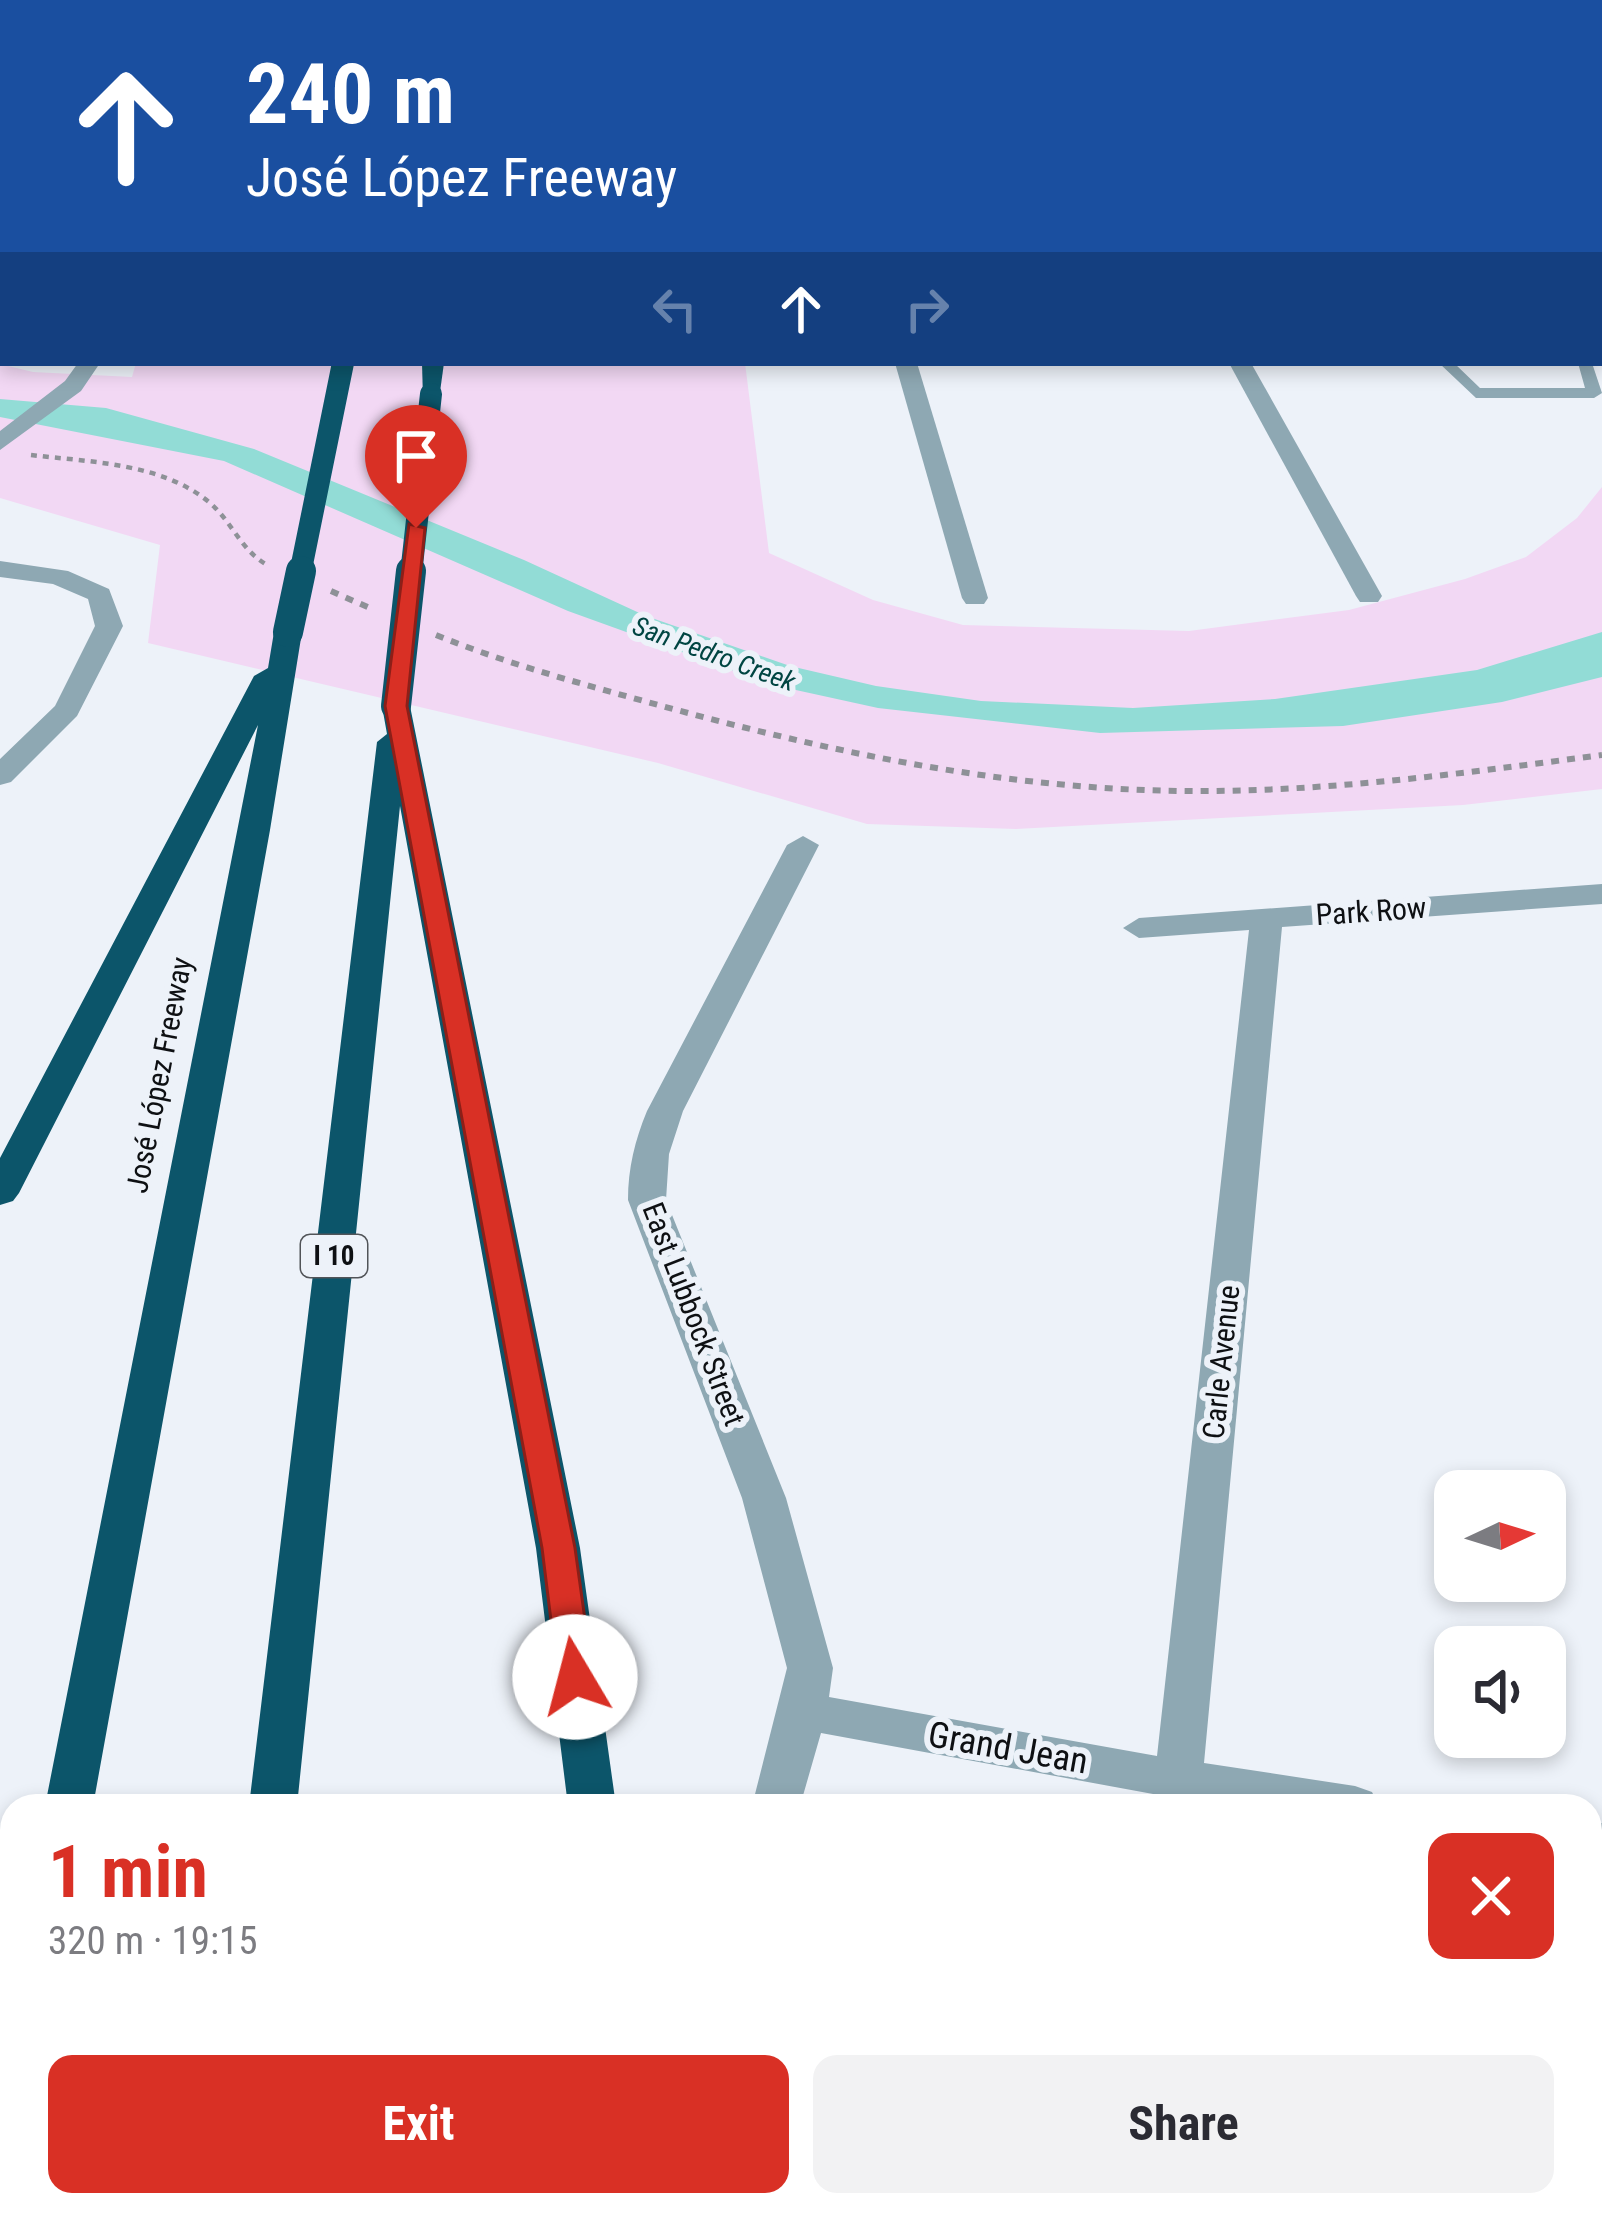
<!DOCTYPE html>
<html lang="en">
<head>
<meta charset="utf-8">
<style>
	:root { --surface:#fff; --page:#f2f2f3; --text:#2b2b33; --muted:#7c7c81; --accent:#d93025 }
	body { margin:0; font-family:"Roboto Condensed",sans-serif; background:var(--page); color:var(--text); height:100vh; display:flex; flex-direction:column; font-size:45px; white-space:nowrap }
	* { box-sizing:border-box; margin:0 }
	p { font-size:39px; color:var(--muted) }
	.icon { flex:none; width:66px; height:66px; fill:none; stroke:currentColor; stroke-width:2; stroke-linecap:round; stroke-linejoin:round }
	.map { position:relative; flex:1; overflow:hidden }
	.side { position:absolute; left:0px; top:1794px; width:1602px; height:423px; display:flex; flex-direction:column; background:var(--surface); border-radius:36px 36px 0 0; box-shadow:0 6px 18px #0003 }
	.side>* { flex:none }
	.banner { position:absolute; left:0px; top:0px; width:1602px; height:366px; box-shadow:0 6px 18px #0003; background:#1a4fa0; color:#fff; overflow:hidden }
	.needle { width:78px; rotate:86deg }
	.controls { position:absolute; left:1434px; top:1470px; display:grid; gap:24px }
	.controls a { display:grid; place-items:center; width:132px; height:132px; border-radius:24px; background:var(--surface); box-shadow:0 6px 18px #0003; font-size:60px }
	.pin { position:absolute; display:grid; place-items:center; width:102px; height:102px; color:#fff; margin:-123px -51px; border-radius:50% 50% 50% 0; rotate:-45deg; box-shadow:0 0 12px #0007 }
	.pin .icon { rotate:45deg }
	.me { position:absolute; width:132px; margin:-66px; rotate:352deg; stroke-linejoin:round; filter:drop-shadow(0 0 9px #0008) }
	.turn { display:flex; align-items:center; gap:42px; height:252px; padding:0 48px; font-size:54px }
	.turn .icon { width:156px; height:156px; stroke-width:2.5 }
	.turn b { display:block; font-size:84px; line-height:102px }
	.lanes { display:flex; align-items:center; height:114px; padding:0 48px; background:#0003; justify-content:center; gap:60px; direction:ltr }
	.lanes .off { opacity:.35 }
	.round { display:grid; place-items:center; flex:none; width:126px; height:126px; border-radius:24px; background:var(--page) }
	.overview { display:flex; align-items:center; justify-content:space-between; height:204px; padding:0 48px }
	h1 { font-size:72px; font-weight:700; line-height:90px; color:var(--accent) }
	.action { display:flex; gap:24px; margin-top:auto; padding:24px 48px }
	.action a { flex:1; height:138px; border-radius:24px; background:var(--accent); color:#fff; font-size:48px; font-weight:700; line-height:138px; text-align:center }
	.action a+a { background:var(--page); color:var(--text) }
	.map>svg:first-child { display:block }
</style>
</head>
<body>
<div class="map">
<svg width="1602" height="2216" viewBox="0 0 1602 2216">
	<rect width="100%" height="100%" fill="#edf2f9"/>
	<path fill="#f2d8f4" d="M 136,363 L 745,363 L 769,553 L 873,600 L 963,625 L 1189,631 L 1349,610 L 1465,579 L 1526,557 L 1577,518 L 1602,487 L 1602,789 L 1463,805 L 1016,829 L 867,824 L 658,763 L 148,643 L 160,545 L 0,498 L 0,364 L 33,372 L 132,377 Z"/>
	<path fill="#92dcd6" d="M 0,399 L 106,408 L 254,449 L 524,560 L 646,616 L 790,666 L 876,686 L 981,701 L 1133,708 L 1275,699 L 1477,670 L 1602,632 L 1602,677 L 1502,702 L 1343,726 L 1100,733 L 878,708 L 773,685 L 568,611 L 224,461 L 0,417 Z"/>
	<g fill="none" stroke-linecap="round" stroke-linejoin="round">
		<path stroke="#8e9197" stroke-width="4.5" stroke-dasharray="6 6" stroke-linecap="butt" d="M 31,455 C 90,462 163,463 210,503 C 232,522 241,550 267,565"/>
		<g stroke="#8e9197" stroke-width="6" stroke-dasharray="8 8" stroke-linecap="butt">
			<path d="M 331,591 L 372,609"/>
			<path d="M 436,635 C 510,665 586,685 662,706 C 842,755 1024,793 1211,791 C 1343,790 1472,772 1602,755"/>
		</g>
		<g fill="#8ea8b3" fill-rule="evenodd">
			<rect x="0" y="325" width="3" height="8"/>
			<path d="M 1439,363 L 1454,363 L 1480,388 L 1585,388 L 1578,363 L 1592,363 L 1602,393 L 1594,398 L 1476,398 Z"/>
		</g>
		<g fill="#8ea8b3" fill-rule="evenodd">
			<path d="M 722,0 L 738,0 L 739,3 L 723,3 Z"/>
			<path d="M 1046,0 L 1062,0 L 1064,3 L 1048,3 Z"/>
			<path d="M 1283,0 L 1300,0 L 1302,3 L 1285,3 Z"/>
			<rect x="0" y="41" width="3" height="10"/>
			<path d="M 895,363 L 917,363 L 988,598 L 984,604 L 966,604 L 962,598 Z"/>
			<path d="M 1229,363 L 1251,363 L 1382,596 L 1378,602 L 1360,602 L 1356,596 Z"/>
			<path d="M 0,561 L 68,571 L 109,589 L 123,626 L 77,716 L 11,782 L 0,785 L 0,759 L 55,706 L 95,626 L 88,599 L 53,584 L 0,577 Z"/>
			<path d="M 803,836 L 819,845 L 683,1111 L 669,1154 L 666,1200 L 786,1498 L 833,1668 L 829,1697 L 1157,1756 L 1249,930 L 1139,938 L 1123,928 L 1139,918 L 1602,884 L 1602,904 L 1282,927 L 1204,1763 L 1355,1786 L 1372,1792 L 1379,1806 L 1201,1802 L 1200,1806 L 1152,1806 L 1153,1794 L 821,1733 L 800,1806 L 752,1806 L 787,1668 L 742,1498 L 628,1200 C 628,1168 635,1140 647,1111 L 787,845 Z"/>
			<path d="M 1590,1822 L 1602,1823 L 1602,1863 L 1590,1862 Z"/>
			<path d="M 1102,2205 L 1158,2205 L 1157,2216 L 1101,2216 Z"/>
		</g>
		<path fill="#8ea8b3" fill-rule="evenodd" d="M 78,363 L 100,363 L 81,391 L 0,450 L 0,431 L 65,381 Z"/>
		<g fill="#5c8494" fill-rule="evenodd">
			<path d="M 95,0 L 111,0 L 93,3 Z"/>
			<path d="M 1602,171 L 1602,183 L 1599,184 L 1599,172 Z"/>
			<path d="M 3,184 L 3,202 L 0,203 L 0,185 Z"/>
			<rect x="0" y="251" width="3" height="12"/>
		</g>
		<g fill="#0c556a" fill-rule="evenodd">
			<path d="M 364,0 L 380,0 L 381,3 L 365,3 Z"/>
			<path d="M 410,0 L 426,0 L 409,3 Z"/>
			<rect x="458" y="0" width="16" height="3"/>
			<path d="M 485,0 L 501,0 L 484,3 Z"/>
			<path d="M 422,363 L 444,363 L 439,399 L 423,399 Z"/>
			<path d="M 288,624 L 302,632 L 270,830 L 93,1806 L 45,1806 L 258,725 L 19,1193 L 13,1201 L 0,1205 L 0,1158 L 254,676 L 268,668 L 274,632 Z"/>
			<path d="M 396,697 L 410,706 L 580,1548 L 616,1806 L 568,1806 L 536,1548 L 400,806 L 297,1806 L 249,1806 L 377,742 L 387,734 L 382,706 Z"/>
			<path d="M 12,2079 L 12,2188 L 0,2193 L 0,2084 Z"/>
			<path d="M 199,2205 L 255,2205 L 253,2216 L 197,2216 Z"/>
			<rect x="585" y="2205" width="56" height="11"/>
		</g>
		<g stroke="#0c556a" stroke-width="22">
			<path d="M 300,574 L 343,363"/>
			<path d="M 411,574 L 431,394"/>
		</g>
		<g stroke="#0c556a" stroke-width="30">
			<path d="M 288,632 L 301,571"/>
			<path d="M 396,706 L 411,571"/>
		</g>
	</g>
	<g fill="#403a60">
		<path d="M 1344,0 L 1407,0 L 1407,3 L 1347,3 Z"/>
		<path d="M 1503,0 L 1553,0 L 1546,3 L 1516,3 Z"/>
	</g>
	<path fill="#d93025" stroke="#8d1f18" stroke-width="3" d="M 409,524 L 425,528 L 407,706 L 575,1548 L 593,1677 L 588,1687 L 575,1691 L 563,1687 L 558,1677 L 542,1548 L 385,706 Z"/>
	<g text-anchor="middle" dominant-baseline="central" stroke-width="12" stroke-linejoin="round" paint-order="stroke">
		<g font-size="27" font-style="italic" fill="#004542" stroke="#edf2f9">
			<text transform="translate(714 654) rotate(20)">San Pedro Creek</text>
		</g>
		<rect fill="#edf2f9" stroke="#515458" stroke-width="3" x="301" y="1235" width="66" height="42" rx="9"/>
		<g font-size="27" font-weight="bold" fill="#0e1013">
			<text x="334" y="1256">I 10</text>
		</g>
		<g font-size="30" fill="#0e1013" stroke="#edf2f9">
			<text transform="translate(1371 911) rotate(-4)">Park Row</text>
			<text transform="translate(159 1075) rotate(-79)">José López Freeway</text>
			<text transform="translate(694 1314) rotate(69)">East Lubbock Street</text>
			<text transform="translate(1221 1362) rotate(-84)">Carle Avenue</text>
		</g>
		<g font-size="36" fill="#0e1013" stroke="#edf2f9">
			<text transform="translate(1008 1748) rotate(10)">Grand Jean</text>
		</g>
	</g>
</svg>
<div class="controls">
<a><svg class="needle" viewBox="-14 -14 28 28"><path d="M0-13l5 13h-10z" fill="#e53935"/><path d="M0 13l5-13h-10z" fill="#7c7c81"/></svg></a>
<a><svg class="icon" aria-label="sound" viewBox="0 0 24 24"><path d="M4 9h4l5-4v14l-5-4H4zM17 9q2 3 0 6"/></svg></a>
</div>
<div class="pin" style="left:416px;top:528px;background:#d93025"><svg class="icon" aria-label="arrive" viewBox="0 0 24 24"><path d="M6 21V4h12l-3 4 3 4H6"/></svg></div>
<svg class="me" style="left:575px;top:1677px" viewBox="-20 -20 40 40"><circle r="19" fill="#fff"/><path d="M0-13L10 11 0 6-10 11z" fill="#d93025"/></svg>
<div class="banner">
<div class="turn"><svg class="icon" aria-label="ahead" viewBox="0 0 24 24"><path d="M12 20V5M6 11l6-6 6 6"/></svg><div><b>240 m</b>José López Freeway</div></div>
<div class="lanes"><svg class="icon off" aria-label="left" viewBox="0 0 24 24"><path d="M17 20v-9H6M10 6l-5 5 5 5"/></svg><svg class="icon" aria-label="ahead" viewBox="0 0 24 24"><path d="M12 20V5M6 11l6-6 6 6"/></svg><svg class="icon off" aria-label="right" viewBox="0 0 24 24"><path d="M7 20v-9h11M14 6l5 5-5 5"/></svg></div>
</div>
<section class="side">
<div class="overview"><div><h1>1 min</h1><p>320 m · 19:15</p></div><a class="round" style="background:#d93025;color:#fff"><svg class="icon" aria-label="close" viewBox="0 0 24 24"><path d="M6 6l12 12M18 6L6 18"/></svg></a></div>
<div class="action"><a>Exit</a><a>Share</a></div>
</section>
</div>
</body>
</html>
